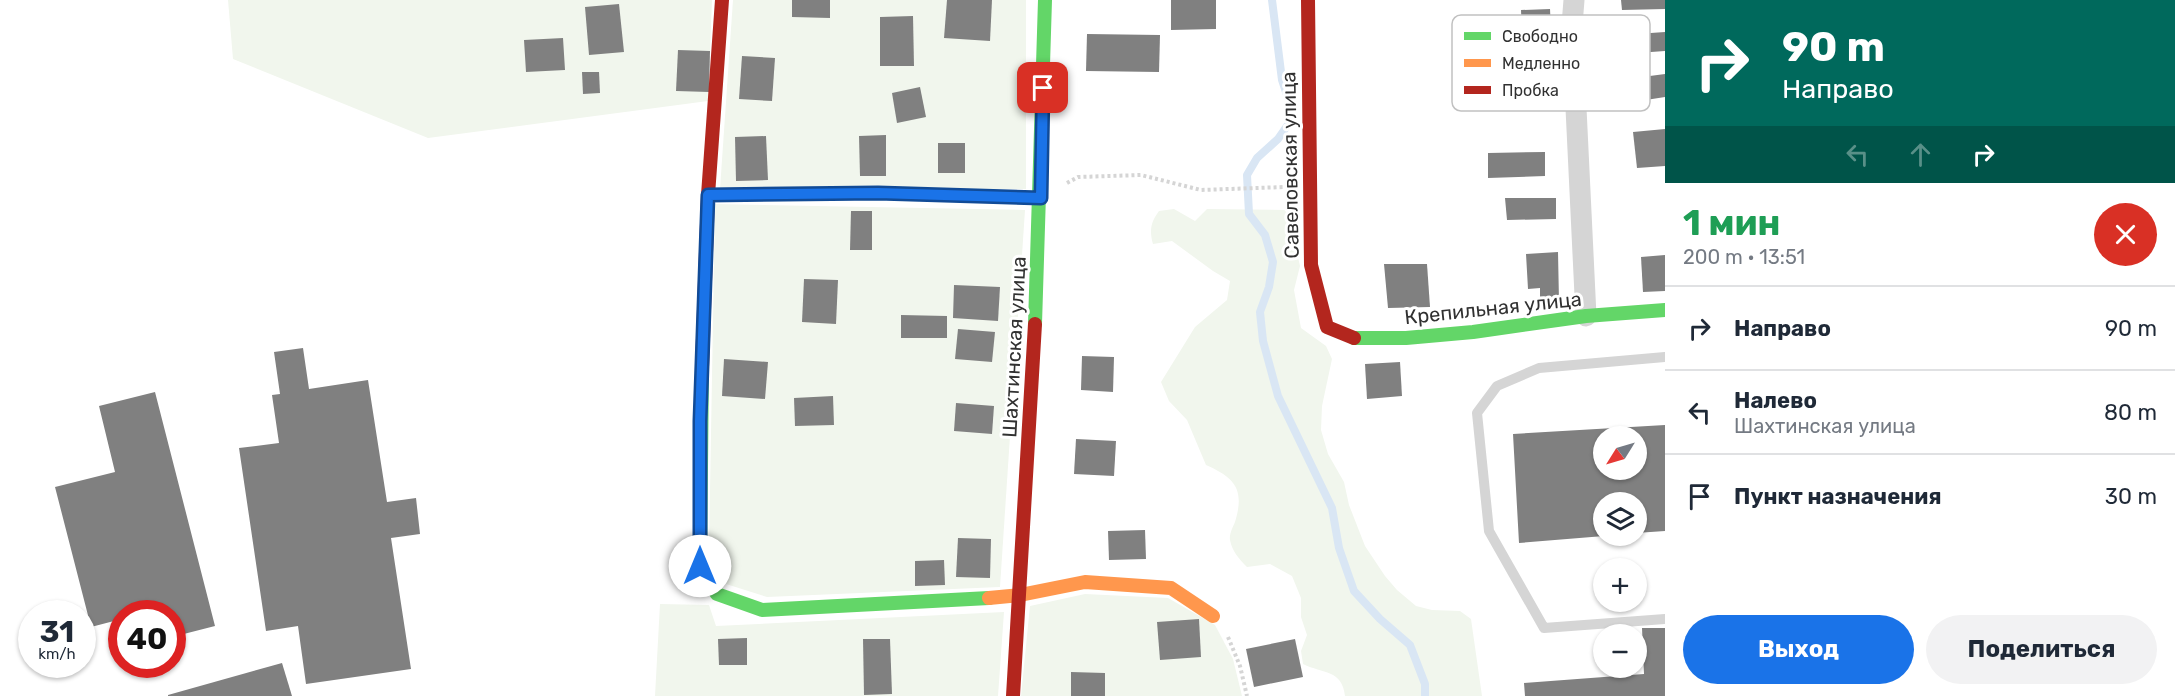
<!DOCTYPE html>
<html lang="ru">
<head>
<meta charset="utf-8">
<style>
	:root { --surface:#fff; --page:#f2f2f3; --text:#1f2937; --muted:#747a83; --line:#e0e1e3; --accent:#1a73e8 }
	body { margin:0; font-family:Rubik,sans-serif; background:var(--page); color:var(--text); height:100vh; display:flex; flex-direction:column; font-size:22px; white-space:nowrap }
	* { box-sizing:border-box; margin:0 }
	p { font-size:20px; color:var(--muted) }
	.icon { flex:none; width:33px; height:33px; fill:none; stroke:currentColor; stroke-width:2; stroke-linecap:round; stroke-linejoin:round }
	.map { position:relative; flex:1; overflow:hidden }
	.panel { display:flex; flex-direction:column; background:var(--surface); width:510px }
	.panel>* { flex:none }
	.hud { background:#00695c; color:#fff; overflow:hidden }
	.needle { width:39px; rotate:233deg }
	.tools { position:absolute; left:1593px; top:426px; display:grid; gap:12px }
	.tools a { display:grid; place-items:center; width:54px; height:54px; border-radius:50%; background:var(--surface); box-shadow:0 2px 4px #0004; font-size:30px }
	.speed { position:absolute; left:18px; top:600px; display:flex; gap:12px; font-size:30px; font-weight:700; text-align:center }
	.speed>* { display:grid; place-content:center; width:78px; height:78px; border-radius:50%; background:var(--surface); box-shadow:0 2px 4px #0004; line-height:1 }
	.speed small { font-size:15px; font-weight:400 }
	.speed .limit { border:9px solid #d22; background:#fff; color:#111 }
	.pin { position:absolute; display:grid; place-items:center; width:51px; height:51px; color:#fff; margin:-26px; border-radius:12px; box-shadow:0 3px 9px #0006 }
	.me { position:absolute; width:66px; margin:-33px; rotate:0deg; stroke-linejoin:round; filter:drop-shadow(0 0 4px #0008) }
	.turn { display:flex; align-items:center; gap:21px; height:126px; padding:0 18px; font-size:27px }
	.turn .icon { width:78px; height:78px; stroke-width:2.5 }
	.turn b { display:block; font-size:42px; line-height:51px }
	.lanes { display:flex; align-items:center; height:57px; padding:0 18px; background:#0003; justify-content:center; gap:30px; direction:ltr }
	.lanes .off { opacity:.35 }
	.round { display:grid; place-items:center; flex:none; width:63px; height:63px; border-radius:32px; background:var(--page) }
	.overview { display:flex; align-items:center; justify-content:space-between; height:102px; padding:0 18px }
	h1 { font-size:36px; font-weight:700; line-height:45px; color:#1e9e55 }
	.action { display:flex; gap:12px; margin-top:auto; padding:12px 18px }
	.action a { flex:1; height:69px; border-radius:36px; background:var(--accent); color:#fff; font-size:24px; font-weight:700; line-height:69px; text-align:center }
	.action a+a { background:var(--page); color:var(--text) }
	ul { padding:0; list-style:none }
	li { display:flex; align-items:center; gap:18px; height:84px; padding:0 18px; border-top:2px solid var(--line) }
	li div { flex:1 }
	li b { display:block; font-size:22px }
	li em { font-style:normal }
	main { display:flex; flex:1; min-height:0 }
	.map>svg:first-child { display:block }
</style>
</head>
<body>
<main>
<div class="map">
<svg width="1665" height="696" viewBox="0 0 1665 696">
	<rect width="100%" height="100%" fill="#fff"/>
	<g fill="#f1f6ed">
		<path d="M 228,0 L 712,0 L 708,101 L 428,138 L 233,59 Z"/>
		<path d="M 733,0 L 1026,0 L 1026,189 L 720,189 Z"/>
		<path d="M 715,204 L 1025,210 L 1000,587 L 767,597 L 726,584 L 709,549 Z"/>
		<path d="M 1174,209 L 1195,221 L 1207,209 L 1287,210 L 1300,266 L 1294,290 L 1301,328 L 1326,346 L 1332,359 L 1322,406 L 1321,430 L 1328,454 L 1344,482 L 1349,505 L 1365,546 L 1385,576 L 1397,590 L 1416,606 L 1432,610 L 1460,611 L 1471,619 L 1482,696 L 1345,696 C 1342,669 1323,674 1303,664 L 1301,651 L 1307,635 L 1301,617 L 1301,598 L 1292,576 L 1270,564 L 1247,567 C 1239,559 1232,551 1230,540 C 1229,534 1233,527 1235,522 C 1245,489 1235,478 1206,465 L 1187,420 L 1169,401 L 1161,382 L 1195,327 L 1227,300 L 1230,281 L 1213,271 L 1172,241 L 1153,244 C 1149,230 1151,222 1159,211 Z"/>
		<path d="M 1085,594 L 1168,598 L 1215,625 L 1233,659 L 1242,696 L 1021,696 L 1030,606 Z"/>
		<path d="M 660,604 L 709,605 L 716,626 L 1004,612 L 998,696 L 655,696 Z"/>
	</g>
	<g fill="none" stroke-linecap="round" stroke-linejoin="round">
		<path stroke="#d9e6f4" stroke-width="8" d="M 1272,0 L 1282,80 L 1294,116 L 1278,139 L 1257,158 L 1247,175 L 1249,214 L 1265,235 L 1273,262 L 1269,287 L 1260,312 L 1263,341 L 1278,396 L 1332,508 L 1339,548 L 1354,591 L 1380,619 L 1410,645 L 1425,684 L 1425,696"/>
	</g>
	<g fill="#808080" fill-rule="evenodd">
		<path d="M 792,0 L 830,0 L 830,18 L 792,17 Z"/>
		<path d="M 947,0 L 992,0 L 990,41 L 944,38 Z"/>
		<path d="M 1171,0 L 1216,0 L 1216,29 L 1171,30 Z"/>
		<path d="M 1621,0 L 1665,0 L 1665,9 L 1622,10 Z"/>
		<path d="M 619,4 L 624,52 L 589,55 L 585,7 Z"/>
		<path d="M 1550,9 L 1551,29 L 1522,32 L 1521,10 Z"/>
		<path d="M 913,16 L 914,66 L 880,66 L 880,17 Z"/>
		<path d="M 1665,32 L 1665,51 L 1623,54 L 1622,35 Z"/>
		<path d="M 1087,34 L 1160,35 L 1159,72 L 1086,71 Z"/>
		<path d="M 563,38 L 565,70 L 526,72 L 524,40 Z"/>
		<path d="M 678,50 L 710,51 L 709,92 L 676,91 Z"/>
		<path d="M 742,56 L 775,58 L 772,101 L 739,99 Z"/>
		<path d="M 582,72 L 599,72 L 600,93 L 583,94 Z"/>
		<path d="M 1665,74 L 1665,97 L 1633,102 L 1627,79 Z"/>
		<path d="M 920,87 L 926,117 L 897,123 L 892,93 Z"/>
		<path d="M 1665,129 L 1665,166 L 1637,168 L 1633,132 Z"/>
		<path d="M 886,135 L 886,176 L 860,176 L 859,136 Z"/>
		<path d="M 766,136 L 768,180 L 736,181 L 735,137 Z"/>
		<rect x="938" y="143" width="27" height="30"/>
		<path d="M 1545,152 L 1545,176 L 1488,178 L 1488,153 Z"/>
		<path d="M 1505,198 L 1556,198 L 1556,219 L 1507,220 Z"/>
		<path d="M 851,211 L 872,211 L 872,250 L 850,250 Z"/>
		<path d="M 1558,252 L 1559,301 L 1540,301 L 1540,288 L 1528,289 L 1526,254 Z"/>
		<path d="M 1665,255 L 1665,291 L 1643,292 L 1641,257 Z"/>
		<path d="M 1384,264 L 1427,264 L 1430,307 L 1388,308 Z"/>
		<path d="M 804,279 L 838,280 L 836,324 L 802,322 Z"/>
		<path d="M 954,285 L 1000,287 L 998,321 L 953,318 Z"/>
		<path d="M 901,315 L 947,316 L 947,338 L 901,338 Z"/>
		<path d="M 958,329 L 995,332 L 992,362 L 955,359 Z"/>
		<path d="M 303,348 L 309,389 L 368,380 L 387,502 L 416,498 L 420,534 L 391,538 L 411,669 L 306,684 L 298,626 L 266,631 L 239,448 L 279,443 L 272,395 L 280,394 L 274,352 Z"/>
		<path d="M 1082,356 L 1114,357 L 1113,392 L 1081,390 Z"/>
		<path d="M 724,359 L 768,362 L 765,399 L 722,396 Z"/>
		<path d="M 1400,362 L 1402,396 L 1367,399 L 1365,364 Z"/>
		<path d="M 155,392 L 215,626 L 172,637 L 172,614 L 122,614 L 121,647 L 114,621 L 91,627 L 55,487 L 115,472 L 99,406 Z"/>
		<path d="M 833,396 L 834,425 L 795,426 L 794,398 Z"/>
		<path d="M 956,403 L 994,406 L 992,434 L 954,431 Z"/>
		<path d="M 1665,425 L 1665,531 L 1636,533 L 1636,502 L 1604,502 L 1604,536 L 1519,543 L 1513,434 ZM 1604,436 L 1636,436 L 1636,470 L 1604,470 Z"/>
		<path d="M 1076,439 L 1116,441 L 1114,476 L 1074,474 Z"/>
		<path d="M 1145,530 L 1146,559 L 1109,560 L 1108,531 Z"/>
		<path d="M 958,538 L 991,539 L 990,578 L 956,577 Z"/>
		<path d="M 944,560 L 945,585 L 915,586 L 915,561 Z"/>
		<path d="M 1199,619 L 1201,657 L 1160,660 L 1157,622 Z"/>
		<path d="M 1642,628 L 1665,628 L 1665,696 L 1525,696 L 1524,683 L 1644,674 Z"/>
		<path d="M 747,638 L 747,665 L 719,665 L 718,639 Z"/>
		<path d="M 863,639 L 890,639 L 892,694 L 864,695 Z"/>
		<path d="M 1295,639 L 1303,677 L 1254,687 L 1246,649 Z"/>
		<path d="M 282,663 L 292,696 L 168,696 L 168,695 Z"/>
		<path d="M 1071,672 L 1105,673 L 1105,696 L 1071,696 Z"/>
	</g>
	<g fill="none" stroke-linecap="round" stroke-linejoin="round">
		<g stroke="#d5d5d5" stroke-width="4" stroke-dasharray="3 3" stroke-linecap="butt">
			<path d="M 1067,183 L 1078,177 L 1141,175 L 1201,190 L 1284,187"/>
			<path d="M 1228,637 L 1240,666 L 1247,696"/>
		</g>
		<g stroke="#d5d5d5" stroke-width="10">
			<path d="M 711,195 L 878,193 L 1037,198"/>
			<path d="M 1665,357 L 1539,368 L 1497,386 L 1477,413 L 1489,531 L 1544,628 L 1665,619"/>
		</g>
		<path stroke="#d5d5d5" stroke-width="21" d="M 1574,0 L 1572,25 L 1586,316"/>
		<g stroke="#63d668" stroke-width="14">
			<path d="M 1035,324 L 1045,0"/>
			<path d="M 1354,338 L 1406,338 L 1473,332 L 1586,316 L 1665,310"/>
			<path d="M 702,367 L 700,566 L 717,594 L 762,610 L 989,598"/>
		</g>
		<path stroke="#ff974d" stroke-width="14" d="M 989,598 L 1020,595 L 1085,582 L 1171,588 L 1213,616"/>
		<g stroke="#b3261e" stroke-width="14">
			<path d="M 1308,0 L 1311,265 L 1327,327 L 1354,338"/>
			<path d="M 702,367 L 708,195 L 722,0"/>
			<path d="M 1013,696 L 1035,324"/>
		</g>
	</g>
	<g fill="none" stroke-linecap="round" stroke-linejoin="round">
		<defs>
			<path id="route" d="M 700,566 L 700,421 L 708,195 L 878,193 L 1041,198 L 1043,88"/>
		</defs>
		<use href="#route" stroke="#114b97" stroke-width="15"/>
		<use href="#route" stroke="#1a73e8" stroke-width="10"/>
	</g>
	<g text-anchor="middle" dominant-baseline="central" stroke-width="6" stroke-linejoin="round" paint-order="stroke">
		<g font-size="20" fill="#313131" stroke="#fff">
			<text transform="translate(1290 165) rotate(-91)">Савеловская улица</text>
			<text transform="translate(1493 308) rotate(-6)">Крепильная улица</text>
			<text transform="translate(1014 347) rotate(-87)">Шахтинская улица</text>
		</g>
	</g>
	<rect x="1452" y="15" width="198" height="96" rx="9" fill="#fff" stroke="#c1c1c1" stroke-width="1.5"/>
	<rect x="1464" y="32" width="27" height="8" fill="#63d668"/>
	<rect x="1464" y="59" width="27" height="8" fill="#ff974d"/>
	<rect x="1464" y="86" width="27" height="8" fill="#b3261e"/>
	<g font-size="16" fill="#313131">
		<text x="1502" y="42">Свободно</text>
		<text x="1502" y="69">Медленно</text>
		<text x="1502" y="96">Пробка</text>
	</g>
</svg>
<div class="tools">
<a><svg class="needle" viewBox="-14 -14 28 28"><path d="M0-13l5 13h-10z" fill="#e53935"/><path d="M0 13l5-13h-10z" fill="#747a83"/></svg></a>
<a><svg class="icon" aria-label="layers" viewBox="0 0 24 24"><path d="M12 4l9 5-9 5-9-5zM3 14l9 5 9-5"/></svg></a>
<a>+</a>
<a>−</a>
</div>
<div class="speed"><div>31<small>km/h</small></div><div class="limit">40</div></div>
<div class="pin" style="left:1043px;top:88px;background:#d93025"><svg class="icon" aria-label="arrive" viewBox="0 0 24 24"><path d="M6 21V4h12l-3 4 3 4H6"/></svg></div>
<svg class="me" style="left:700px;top:566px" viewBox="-20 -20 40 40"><circle r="19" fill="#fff"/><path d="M0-13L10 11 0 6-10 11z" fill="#1a73e8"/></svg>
</div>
<section class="panel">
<div class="hud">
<div class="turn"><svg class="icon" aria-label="right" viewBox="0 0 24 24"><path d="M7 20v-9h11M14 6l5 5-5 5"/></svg><div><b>90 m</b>Направо</div></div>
<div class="lanes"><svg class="icon off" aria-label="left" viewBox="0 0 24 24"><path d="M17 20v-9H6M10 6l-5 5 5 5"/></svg><svg class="icon off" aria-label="ahead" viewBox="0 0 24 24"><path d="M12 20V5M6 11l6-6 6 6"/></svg><svg class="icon" aria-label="right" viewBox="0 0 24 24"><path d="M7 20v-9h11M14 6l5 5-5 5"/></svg></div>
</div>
<div class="overview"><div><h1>1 мин</h1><p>200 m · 13:51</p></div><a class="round" style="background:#d93025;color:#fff"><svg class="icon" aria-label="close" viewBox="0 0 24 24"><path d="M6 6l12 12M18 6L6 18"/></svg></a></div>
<ul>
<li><svg class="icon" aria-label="right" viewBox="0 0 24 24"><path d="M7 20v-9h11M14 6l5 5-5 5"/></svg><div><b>Направо</b></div><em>90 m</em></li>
<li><svg class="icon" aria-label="left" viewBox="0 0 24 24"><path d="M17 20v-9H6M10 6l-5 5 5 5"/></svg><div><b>Налево</b><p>Шахтинская улица</p></div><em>80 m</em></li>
<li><svg class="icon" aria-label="arrive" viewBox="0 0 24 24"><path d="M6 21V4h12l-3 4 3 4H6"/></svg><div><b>Пункт назначения</b></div><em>30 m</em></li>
</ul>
<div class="action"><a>Выход</a><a>Поделиться</a></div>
</section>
</main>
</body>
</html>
